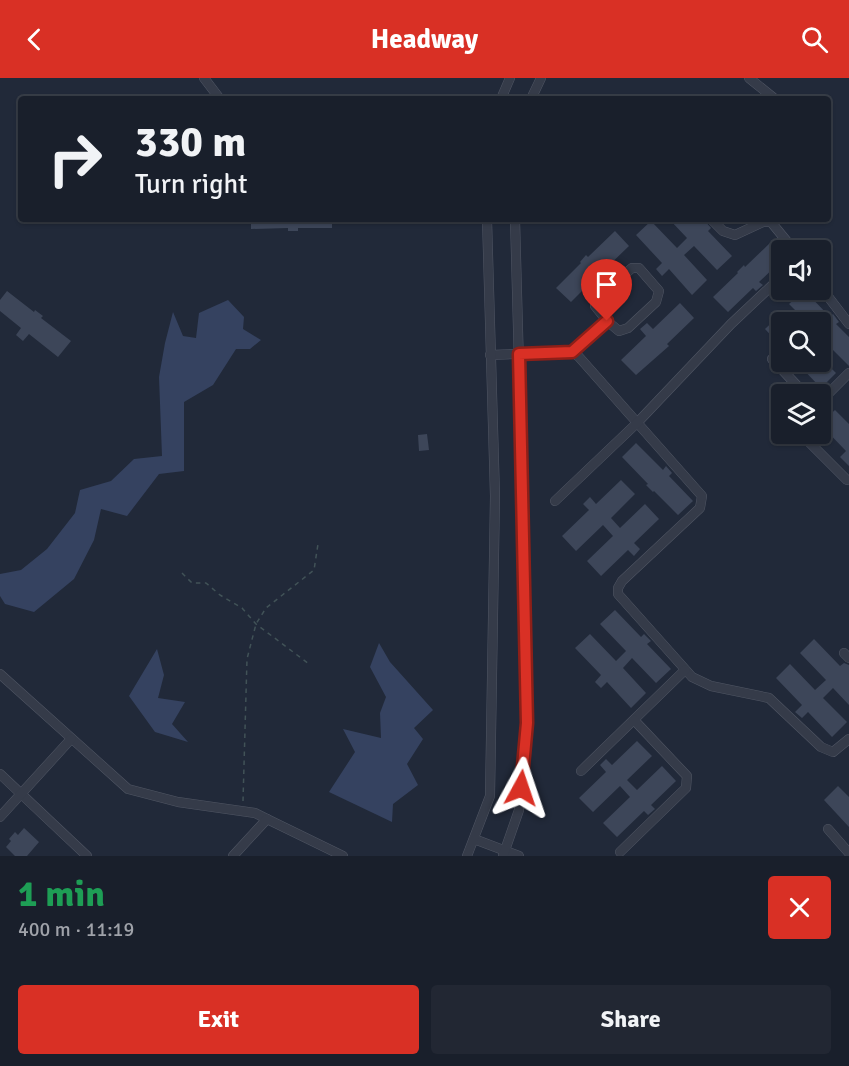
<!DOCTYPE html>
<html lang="en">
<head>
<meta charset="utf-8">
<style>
	:root { --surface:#191f2b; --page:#222733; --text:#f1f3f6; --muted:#9fa2a9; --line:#373d47; --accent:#d93025 }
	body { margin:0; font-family:Signika,sans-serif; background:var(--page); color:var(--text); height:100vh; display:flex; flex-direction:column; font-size:22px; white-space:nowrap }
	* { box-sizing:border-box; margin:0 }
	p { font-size:20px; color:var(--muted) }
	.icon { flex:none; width:33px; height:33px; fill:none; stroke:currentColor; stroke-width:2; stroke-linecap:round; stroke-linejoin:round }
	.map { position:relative; height:778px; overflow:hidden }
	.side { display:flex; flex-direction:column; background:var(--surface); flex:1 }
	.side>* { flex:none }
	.guide { position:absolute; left:18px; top:18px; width:813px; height:126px; border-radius:6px; box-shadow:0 2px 4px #0004,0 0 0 2px var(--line); background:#191f2b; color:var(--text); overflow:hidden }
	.fabs { position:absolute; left:771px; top:162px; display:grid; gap:12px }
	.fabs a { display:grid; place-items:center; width:60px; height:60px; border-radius:6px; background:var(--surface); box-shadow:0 2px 4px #0004,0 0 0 2px var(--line); font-size:30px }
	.pin { position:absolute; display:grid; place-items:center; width:51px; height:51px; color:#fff; margin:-62px -26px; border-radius:50% 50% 50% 0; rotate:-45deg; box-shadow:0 0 6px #0007 }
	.pin .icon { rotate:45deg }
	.me { position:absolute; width:66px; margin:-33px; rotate:5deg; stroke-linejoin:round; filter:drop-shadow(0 0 4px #0008) }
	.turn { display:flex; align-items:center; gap:21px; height:126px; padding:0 18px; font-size:27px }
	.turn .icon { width:78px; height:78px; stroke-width:2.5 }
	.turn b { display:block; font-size:42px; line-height:51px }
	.round { display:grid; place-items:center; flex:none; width:63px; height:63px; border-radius:6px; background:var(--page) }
	.head { display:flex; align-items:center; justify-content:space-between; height:102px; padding:0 18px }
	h1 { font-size:36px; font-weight:800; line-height:45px; color:#1e9e55 }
	.cta { display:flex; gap:12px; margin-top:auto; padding:12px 18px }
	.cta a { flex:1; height:69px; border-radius:6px; background:var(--accent); color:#fff; font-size:24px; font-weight:800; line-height:69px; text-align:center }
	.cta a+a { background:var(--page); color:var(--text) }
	header { display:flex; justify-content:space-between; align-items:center; height:78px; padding:0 18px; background:var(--accent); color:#fff; font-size:27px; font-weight:800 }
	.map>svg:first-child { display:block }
</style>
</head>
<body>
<header><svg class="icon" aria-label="back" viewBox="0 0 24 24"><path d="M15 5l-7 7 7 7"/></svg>Headway<svg class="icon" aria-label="search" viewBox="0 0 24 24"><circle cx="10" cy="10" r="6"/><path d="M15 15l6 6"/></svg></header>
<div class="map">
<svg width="849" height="778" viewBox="0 0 849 778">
	<rect width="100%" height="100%" fill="#212939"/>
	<g fill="#354260">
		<path d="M 228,222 L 244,239 L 243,251 L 261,262 L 250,271 L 236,271 L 213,307 L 184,324 L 184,393 L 159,396 L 127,438 L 101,431 L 94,462 L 74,501 L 34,534 L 5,526 L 0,518 L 0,496 L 21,492 L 47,471 L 75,435 L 80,412 L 111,403 L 134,381 L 162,378 L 159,299 L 165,265 L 173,234 L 183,258 L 196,260 L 199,235 Z"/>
		<path d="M 379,565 L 390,584 L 433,632 L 414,650 L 423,661 L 407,686 L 418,707 L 393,726 L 392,744 L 329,714 L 355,674 L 343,651 L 381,660 L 380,635 L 386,619 L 370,589 Z"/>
		<path d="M 157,571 L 164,597 L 158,620 L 185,624 L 172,646 L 188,664 L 155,654 L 129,618 Z"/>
	</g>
	<g fill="#3d4659">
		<path d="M 251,141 L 332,141 L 332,150 L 298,150 L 298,153 L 288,153 L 288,150 L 251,151 Z"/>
		<path d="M 669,141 L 697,141 L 702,146 L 705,143 L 711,150 L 708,153 L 732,178 L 717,192 L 694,168 L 684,177 L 707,202 L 692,217 L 669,191 L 662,198 L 656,191 L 662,185 L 636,157 L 651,143 L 677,170 L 687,160 Z"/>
		<path d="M 615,153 L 629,168 L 602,194 L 608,200 L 601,207 L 595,200 L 571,224 L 556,210 L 581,185 L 580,184 L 586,177 L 588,179 Z"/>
		<path d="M 772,163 L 782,172 L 782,182 L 759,204 L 763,207 L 756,213 L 753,210 L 728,234 L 713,219 L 738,195 L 737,194 L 744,187 L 745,189 Z"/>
		<path d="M 804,212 L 830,239 L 833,236 L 839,244 L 836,246 L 849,259 L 849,288 L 820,259 L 820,244 L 807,244 L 789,226 Z"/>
		<path d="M 7,213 L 34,234 L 35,232 L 43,238 L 41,240 L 71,263 L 58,279 L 29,256 L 23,263 L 16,257 L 21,250 L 0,233 L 0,222 Z"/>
		<path d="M 680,225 L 694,240 L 667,266 L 669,268 L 636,297 L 621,282 L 646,258 L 640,251 L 647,245 L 653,251 Z"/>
		<path d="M 782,235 L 782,269 L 765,251 Z"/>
		<path d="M 796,284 L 825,284 L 836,295 L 821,310 Z"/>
		<path d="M 835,332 L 849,346 L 849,388 L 840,379 L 846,373 L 820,346 Z"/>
		<path d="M 427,356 L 429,372 L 419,373 L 418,357 Z"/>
		<path d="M 636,365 L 663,392 L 666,388 L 672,395 L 669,398 L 693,423 L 678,437 L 654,413 L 653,414 L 646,407 L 648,406 L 622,379 Z"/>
		<path d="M 621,402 L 635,416 L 611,440 L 620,450 L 645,426 L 659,441 L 634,465 L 640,471 L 634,478 L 628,472 L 601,498 L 587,483 L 613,458 L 603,447 L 576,473 L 562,458 L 589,432 L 583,426 L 590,419 L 596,426 Z"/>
		<path d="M 615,532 L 641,559 L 644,556 L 651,563 L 647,566 L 671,591 L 656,605 L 632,580 L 623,590 L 646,615 L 631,630 L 607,604 L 601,610 L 595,604 L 601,597 L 575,570 L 590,556 L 616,583 L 626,573 L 600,546 Z"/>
		<path d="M 814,561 L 840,588 L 844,585 L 849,587 L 849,627 L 833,610 L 823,620 L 847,644 L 832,659 L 808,634 L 802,640 L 795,634 L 802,627 L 776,600 L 790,586 L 815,612 L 826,602 L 800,575 Z"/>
		<path d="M 637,663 L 652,678 L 627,702 L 637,712 L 662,688 L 676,703 L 651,727 L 655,731 L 648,737 L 644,733 L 617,759 L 603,745 L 630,719 L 620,708 L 593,734 L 579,720 L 606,694 L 600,687 L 606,681 L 612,687 Z"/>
		<path d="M 838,708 L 849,719 L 849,749 L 824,722 Z"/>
		<path d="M 24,750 L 39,764 L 27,778 L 15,778 L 6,769 L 11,763 L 9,761 L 15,754 L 18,757 Z"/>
	</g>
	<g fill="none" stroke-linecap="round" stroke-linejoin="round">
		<defs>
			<g id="minor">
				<path d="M 204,0 L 220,21"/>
				<path d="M 749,0 L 775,21"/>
				<path d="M 501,21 L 510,0"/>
				<path d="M 531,21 L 541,0"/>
				<path d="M 711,141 L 723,153 L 735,157 L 763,144 L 771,144 L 794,172"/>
				<path d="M 632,190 L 639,190 L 659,213 L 656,224 L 628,250 L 619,253 L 607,243 L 595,228 L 595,222 Z"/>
				<path d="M 820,208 L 849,246"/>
				<path d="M 572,274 L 607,243"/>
				<path d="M 490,277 L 572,274 L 579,279 L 702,418 L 700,430 L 622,503 L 618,510 L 618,516 L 692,599 L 711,608 L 769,620 L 821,669 L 833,674 L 849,661"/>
				<path d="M 772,281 L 805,316"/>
				<path d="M 820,324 L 849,295"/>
				<path d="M 801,356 L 847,402"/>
				<path d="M 555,423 L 637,345 L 731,246 L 782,198"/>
				<path d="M 844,575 L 849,580"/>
				<path d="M 0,596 L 128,711 L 178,724 L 255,735 L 267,741"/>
				<path d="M 581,693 L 685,592"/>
				<path d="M 0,696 L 87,778"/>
				<path d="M 0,739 L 71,661"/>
				<path d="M 828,751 L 849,775"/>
				<path d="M 474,761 L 519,778"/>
				<path d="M 620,774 L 686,710 L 687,698 L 634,642"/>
				<path d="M 233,778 L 267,741 L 343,778"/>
				<path d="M 467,778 L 490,718 L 495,418 L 487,141"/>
				<path d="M 503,778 L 519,732 L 527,645 L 526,545 L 515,141"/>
			</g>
		</defs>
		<use href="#minor" stroke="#505664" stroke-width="10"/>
		<g stroke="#415257" stroke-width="1.5" stroke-dasharray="4.5 4.5" stroke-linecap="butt">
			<path d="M 182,495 L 192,505 L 206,505 L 220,517 L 242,530 L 256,546 L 309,586"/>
			<path d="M 243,723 L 247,581 L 256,546 L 266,530 L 314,492 L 318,466"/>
		</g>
		<use href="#minor" stroke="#353b49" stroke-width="9"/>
	</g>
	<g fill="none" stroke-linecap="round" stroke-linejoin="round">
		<defs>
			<path id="route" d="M 521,710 L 527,645 L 519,276 L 572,274 L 607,243"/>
		</defs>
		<use href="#route" stroke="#8d1f18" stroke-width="15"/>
		<use href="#route" stroke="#d93025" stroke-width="10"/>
	</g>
</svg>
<div class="fabs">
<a><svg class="icon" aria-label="sound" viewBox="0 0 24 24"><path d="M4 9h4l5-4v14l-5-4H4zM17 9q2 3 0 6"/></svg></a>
<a><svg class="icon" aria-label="search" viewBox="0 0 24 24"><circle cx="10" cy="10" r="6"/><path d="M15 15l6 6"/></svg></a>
<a><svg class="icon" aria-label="layers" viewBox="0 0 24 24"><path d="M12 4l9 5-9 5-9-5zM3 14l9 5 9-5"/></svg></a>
</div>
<div class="pin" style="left:607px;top:243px;background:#d93025"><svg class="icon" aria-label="arrive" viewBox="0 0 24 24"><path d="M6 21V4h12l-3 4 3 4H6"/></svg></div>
<svg class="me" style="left:521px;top:710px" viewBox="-20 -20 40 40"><path d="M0-17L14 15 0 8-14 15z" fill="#d93025" stroke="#fff" stroke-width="4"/></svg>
<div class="guide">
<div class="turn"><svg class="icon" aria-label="right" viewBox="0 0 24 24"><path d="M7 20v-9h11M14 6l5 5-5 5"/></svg><div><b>330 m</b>Turn right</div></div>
</div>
</div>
<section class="side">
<div class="head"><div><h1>1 min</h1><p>400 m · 11:19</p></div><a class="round" style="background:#d93025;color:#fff"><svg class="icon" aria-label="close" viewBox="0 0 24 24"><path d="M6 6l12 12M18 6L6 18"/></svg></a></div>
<div class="cta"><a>Exit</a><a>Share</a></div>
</section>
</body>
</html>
